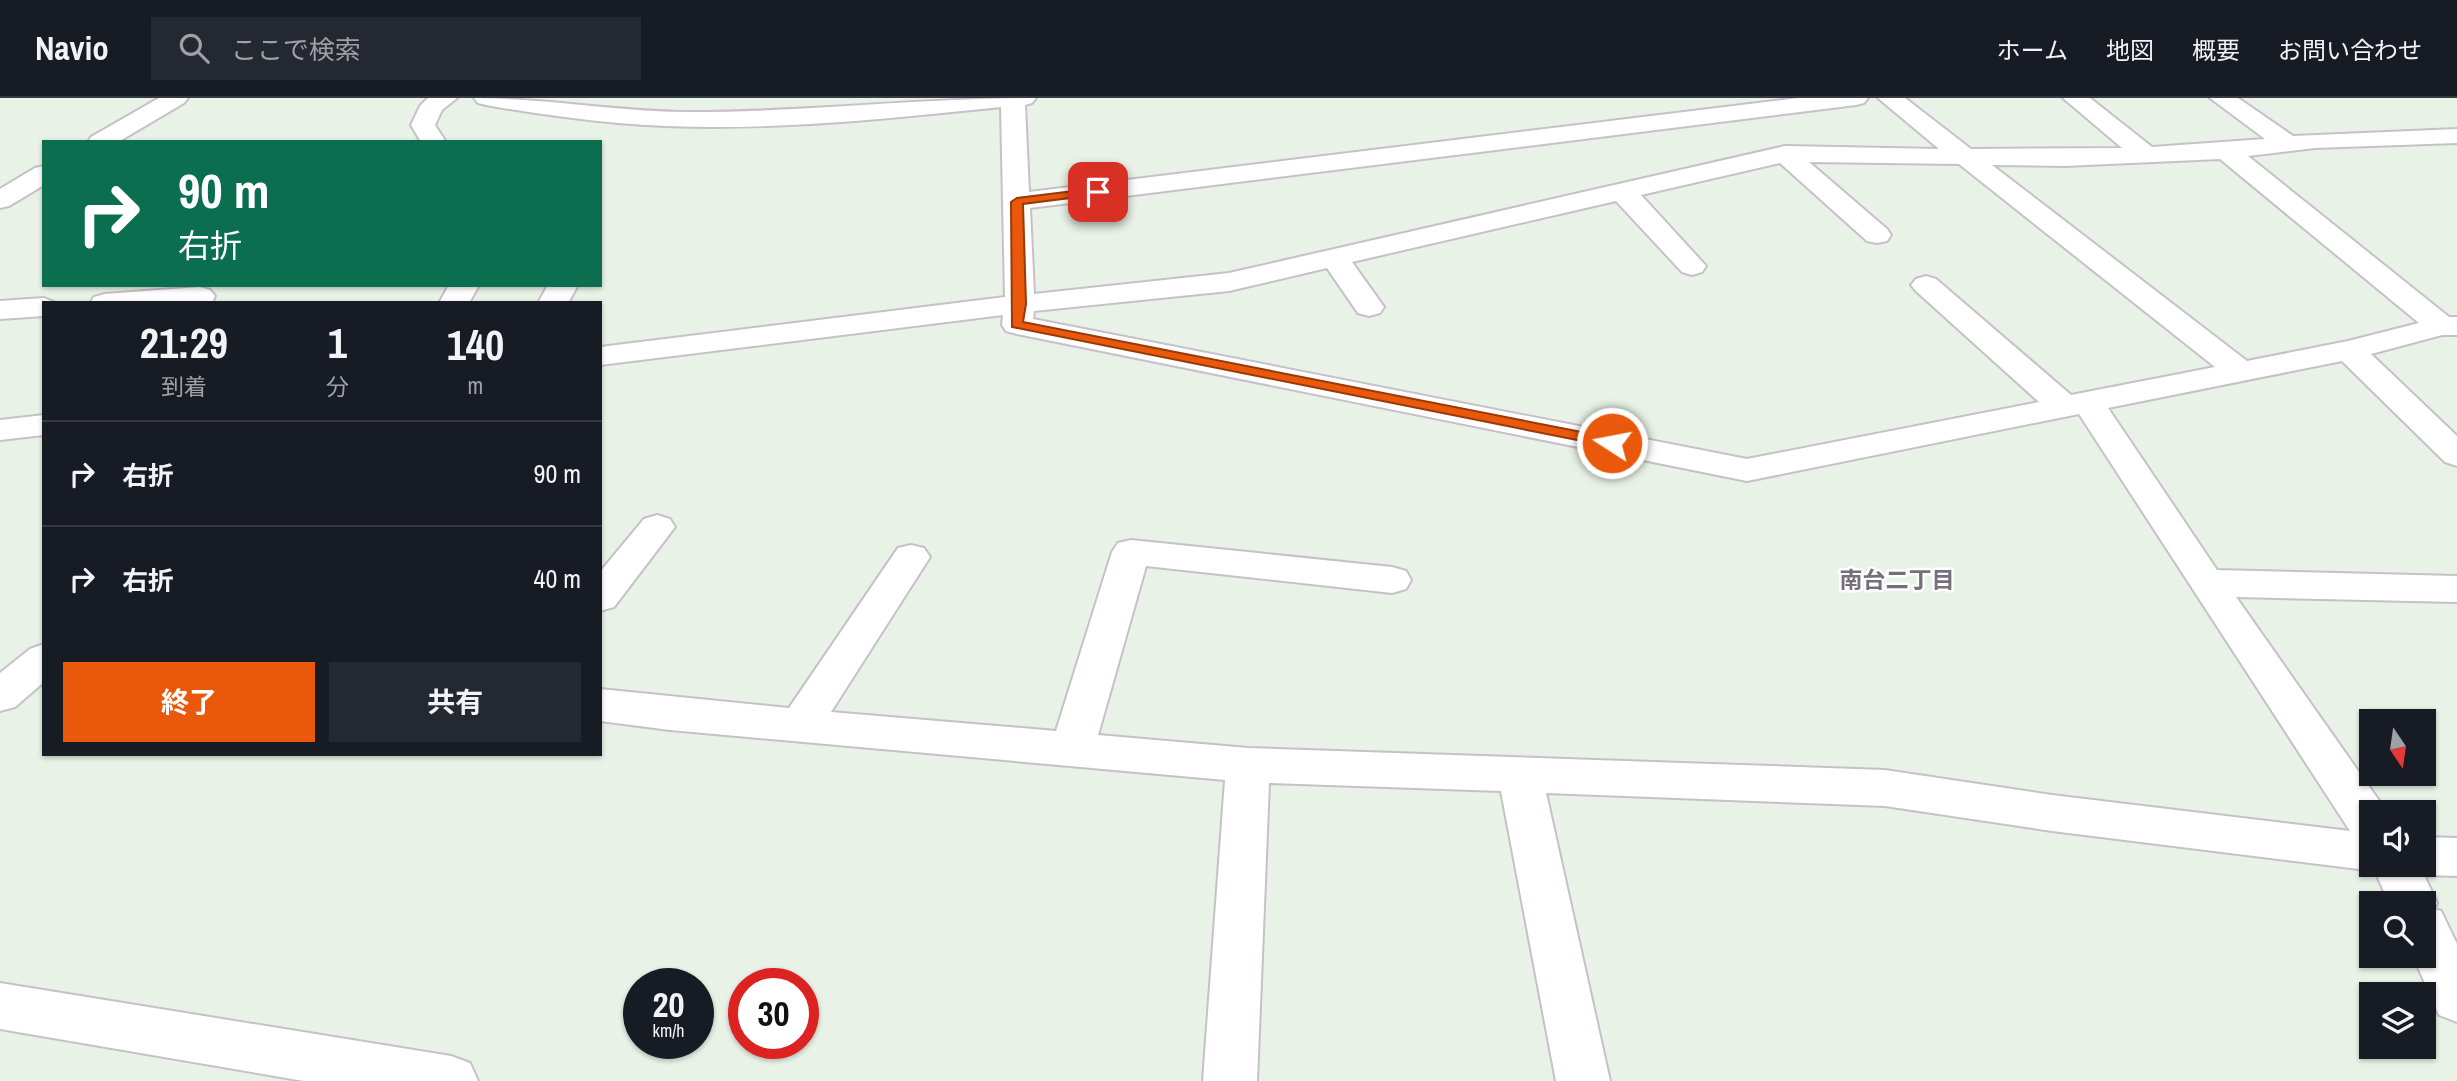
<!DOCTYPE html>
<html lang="ja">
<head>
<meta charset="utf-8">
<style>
	:root { --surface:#171b24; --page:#242831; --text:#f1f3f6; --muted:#9ea1a6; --line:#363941; --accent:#ea580c }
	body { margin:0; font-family:"Archivo Narrow","Noto Sans JP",sans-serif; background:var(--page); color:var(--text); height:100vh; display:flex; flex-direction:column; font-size:26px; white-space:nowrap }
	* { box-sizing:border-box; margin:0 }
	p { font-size:23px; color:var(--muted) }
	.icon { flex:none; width:38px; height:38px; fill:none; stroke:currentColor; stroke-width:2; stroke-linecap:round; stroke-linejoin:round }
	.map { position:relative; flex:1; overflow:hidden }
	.side { position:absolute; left:42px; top:203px; width:560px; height:455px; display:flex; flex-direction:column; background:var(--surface); border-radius:0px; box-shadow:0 2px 5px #0004 }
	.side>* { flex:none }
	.hud { position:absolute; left:42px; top:42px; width:560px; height:147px; border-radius:0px; box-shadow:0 2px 5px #0004; background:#0b6e4f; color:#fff; overflow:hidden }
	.needle { width:46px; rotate:167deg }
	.tools { position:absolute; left:2359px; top:611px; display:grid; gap:14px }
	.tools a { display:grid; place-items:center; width:77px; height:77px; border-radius:0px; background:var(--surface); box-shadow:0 2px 5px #0004; font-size:35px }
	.speed { position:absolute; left:623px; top:870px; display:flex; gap:14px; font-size:35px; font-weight:700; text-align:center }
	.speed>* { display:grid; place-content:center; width:91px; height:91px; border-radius:50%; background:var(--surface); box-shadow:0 2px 5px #0004; line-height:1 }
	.speed small { font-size:18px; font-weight:400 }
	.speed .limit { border:10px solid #d22; background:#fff; color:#111 }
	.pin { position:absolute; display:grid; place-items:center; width:60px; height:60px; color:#fff; margin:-30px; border-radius:14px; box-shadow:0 4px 10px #0006 }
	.me { position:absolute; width:77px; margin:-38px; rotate:281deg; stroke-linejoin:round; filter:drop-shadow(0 0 5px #0008) }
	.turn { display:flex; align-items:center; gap:24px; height:147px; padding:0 21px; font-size:32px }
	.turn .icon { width:91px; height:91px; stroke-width:2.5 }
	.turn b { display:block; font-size:49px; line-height:60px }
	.eta { display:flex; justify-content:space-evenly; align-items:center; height:119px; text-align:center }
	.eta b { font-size:42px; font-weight:700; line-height:49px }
	.action { display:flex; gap:14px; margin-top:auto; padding:14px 21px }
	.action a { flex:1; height:80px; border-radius:0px; background:var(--accent); color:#fff; font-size:28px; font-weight:700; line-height:80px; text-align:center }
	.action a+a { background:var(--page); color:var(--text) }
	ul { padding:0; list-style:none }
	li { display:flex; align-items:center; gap:21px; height:105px; padding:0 21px; border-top:2px solid var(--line) }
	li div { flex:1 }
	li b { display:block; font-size:26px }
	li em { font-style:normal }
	header { display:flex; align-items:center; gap:42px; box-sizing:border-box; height:98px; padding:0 35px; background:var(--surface); border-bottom:2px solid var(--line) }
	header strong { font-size:33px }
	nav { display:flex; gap:38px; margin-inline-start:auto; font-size:24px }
	.search { width:490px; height:63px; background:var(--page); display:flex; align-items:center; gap:18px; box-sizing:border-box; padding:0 24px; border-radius:0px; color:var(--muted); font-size:26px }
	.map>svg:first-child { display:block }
</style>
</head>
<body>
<header>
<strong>Navio</strong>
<div class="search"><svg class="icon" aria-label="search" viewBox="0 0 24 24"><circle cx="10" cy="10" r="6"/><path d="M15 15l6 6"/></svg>ここで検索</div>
<nav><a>ホーム</a><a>地図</a><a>概要</a><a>お問い合わせ</a></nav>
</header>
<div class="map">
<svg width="2457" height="983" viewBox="0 0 2457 983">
	<rect width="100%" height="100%" fill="#e8f2e7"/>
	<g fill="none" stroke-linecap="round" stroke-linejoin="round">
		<defs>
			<g id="minor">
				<path d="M 159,0 L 188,0 L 184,5 L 118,44 L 88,44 L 91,39 Z"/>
				<path d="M 428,0 L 457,0 L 442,12 L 435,27 L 446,44 L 421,44 L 411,27 L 420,8 Z"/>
				<path d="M 474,0 C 547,0 618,14 691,14 C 806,14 921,0 1036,0 L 1032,5 L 1025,7 L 1029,94 L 1798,0 L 1868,0 L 1864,5 L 1856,7 L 1030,110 L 1034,196 L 1229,175 L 1785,48 L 1939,51 L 1878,0 L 1905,0 L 1971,51 L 2122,50 L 2063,0 L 2090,0 L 2152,49 L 2265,41 L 2210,0 L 2238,0 L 2293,38 L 2457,31 L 2457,45 L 2315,50 L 2248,58 L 2449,219 L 2457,219 L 2457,237 L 2442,237 L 2371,256 L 2457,338 L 2457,368 L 2445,364 L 2342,263 L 2108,310 L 2217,472 L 2457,478 L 2457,504 L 2236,499 L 2387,714 L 2371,714 L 2371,766 L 2424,766 L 2424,739 L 2457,740 L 2457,778 L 2424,777 L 2437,805 L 2434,811 L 2441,813 L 2457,846 L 2457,924 L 2439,917 L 2413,858 L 2424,858 L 2424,805 L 2389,805 L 2375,773 L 2052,733 L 1885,708 L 1546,695 L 1610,983 L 1556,983 L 1501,693 L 1269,685 L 1257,983 L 1203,983 L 1225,682 L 670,632 L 600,623 L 600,591 L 789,610 L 898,450 L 911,447 L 924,450 L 930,459 L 831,614 L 1056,633 L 1112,454 L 1118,445 L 1131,442 L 1392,469 L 1406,473 L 1411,482 L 1406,491 L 1392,495 L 1146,468 L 1098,637 L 1248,650 L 1885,672 L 2052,697 L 2350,733 L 2079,316 L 1747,383 L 1017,236 L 1006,233 L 1002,227 L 1003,217 L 600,267 L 600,249 L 1005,199 L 1001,9 C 875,22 745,36 618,25 C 574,21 530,15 486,7 L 478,5 ZM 2220,61 L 2419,225 L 2348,243 L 2247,263 L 1992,67 L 2065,68 ZM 1809,64 L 1959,66 L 2215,269 L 2071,297 L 1936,181 L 1926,178 L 1916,181 L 1911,187 L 1916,193 L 2039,304 L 1747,361 L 1033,221 L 1034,213 L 1229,193 L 1327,170 L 1358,215 L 1369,218 L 1380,215 L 1384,209 L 1352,164 L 1616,103 L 1682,174 L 1692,177 L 1702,174 L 1706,168 L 1641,97 L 1780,65 L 1867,143 L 1877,145 L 1887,143 L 1891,137 L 1887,131 Z"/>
				<path d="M 44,68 L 44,87 L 9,108 L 0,110 L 0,91 L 35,70 Z"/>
				<path d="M 449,187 L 479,187 L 469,205 L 439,205 Z"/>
				<path d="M 548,187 L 578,187 L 568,205 L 538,205 Z"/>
				<path d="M 200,189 L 210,192 L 215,198 L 212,205 L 90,205 L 94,199 L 105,196 Z"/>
				<path d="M 44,200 L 56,205 L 44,205 L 44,218 L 0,221 L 0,203 Z"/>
				<path d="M 44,317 L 44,337 L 0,342 L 0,322 Z"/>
				<path d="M 657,417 L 670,421 L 675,429 L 614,509 L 600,513 L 600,474 L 644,421 Z"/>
				<path d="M 44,546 L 44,584 L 15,609 L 0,613 L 0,575 L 30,551 Z"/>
				<path d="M 0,885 L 451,958 L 470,965 L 478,983 L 304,983 L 0,931 Z"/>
			</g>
		</defs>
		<use href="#minor" stroke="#c7c0c8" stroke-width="4"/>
		<use href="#minor" fill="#fff" fill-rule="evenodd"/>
	</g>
	<path fill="#ea580c" stroke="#983908" stroke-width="2" d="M 1098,90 L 1104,94 L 1102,96 L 1023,106 L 1026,206 L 1023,224 L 1612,340 L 1619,345 L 1612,349 L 1012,229 L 1011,104 L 1017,100 Z"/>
	<g text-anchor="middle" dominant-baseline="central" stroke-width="5" stroke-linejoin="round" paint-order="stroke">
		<g font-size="23" font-weight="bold" fill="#766f7b" stroke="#fff">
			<text x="1897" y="481">南台二丁目</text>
		</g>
	</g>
</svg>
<div class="tools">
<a><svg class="needle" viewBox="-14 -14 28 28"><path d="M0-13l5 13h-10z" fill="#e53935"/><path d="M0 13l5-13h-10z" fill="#9ea1a6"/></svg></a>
<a><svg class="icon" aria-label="sound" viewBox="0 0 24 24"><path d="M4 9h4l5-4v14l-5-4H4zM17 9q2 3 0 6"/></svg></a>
<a><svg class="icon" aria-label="search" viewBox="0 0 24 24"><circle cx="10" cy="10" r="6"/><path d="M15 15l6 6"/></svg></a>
<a><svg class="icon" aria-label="layers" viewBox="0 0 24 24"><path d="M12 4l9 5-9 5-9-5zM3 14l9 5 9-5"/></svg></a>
</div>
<div class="speed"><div>20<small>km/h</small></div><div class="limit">30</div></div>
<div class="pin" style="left:1098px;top:94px;background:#d93025"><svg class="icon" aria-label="arrive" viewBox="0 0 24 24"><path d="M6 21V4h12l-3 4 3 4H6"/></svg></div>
<svg class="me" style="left:1612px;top:345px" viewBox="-20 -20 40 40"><circle r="17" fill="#ea580c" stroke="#fff" stroke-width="3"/><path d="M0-11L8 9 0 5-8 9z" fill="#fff"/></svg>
<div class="hud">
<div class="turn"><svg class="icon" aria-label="right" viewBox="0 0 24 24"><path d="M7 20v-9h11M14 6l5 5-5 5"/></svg><div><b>90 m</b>右折</div></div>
</div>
<section class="side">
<div class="eta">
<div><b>21:29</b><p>到着</p></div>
<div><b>1</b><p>分</p></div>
<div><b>140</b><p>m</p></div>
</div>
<ul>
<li><svg class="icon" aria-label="right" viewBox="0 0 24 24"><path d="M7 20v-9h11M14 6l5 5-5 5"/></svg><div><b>右折</b></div><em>90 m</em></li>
<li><svg class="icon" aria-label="right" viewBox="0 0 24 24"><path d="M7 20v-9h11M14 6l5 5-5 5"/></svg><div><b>右折</b></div><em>40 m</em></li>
</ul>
<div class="action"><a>終了</a><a>共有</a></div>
</section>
</div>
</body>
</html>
